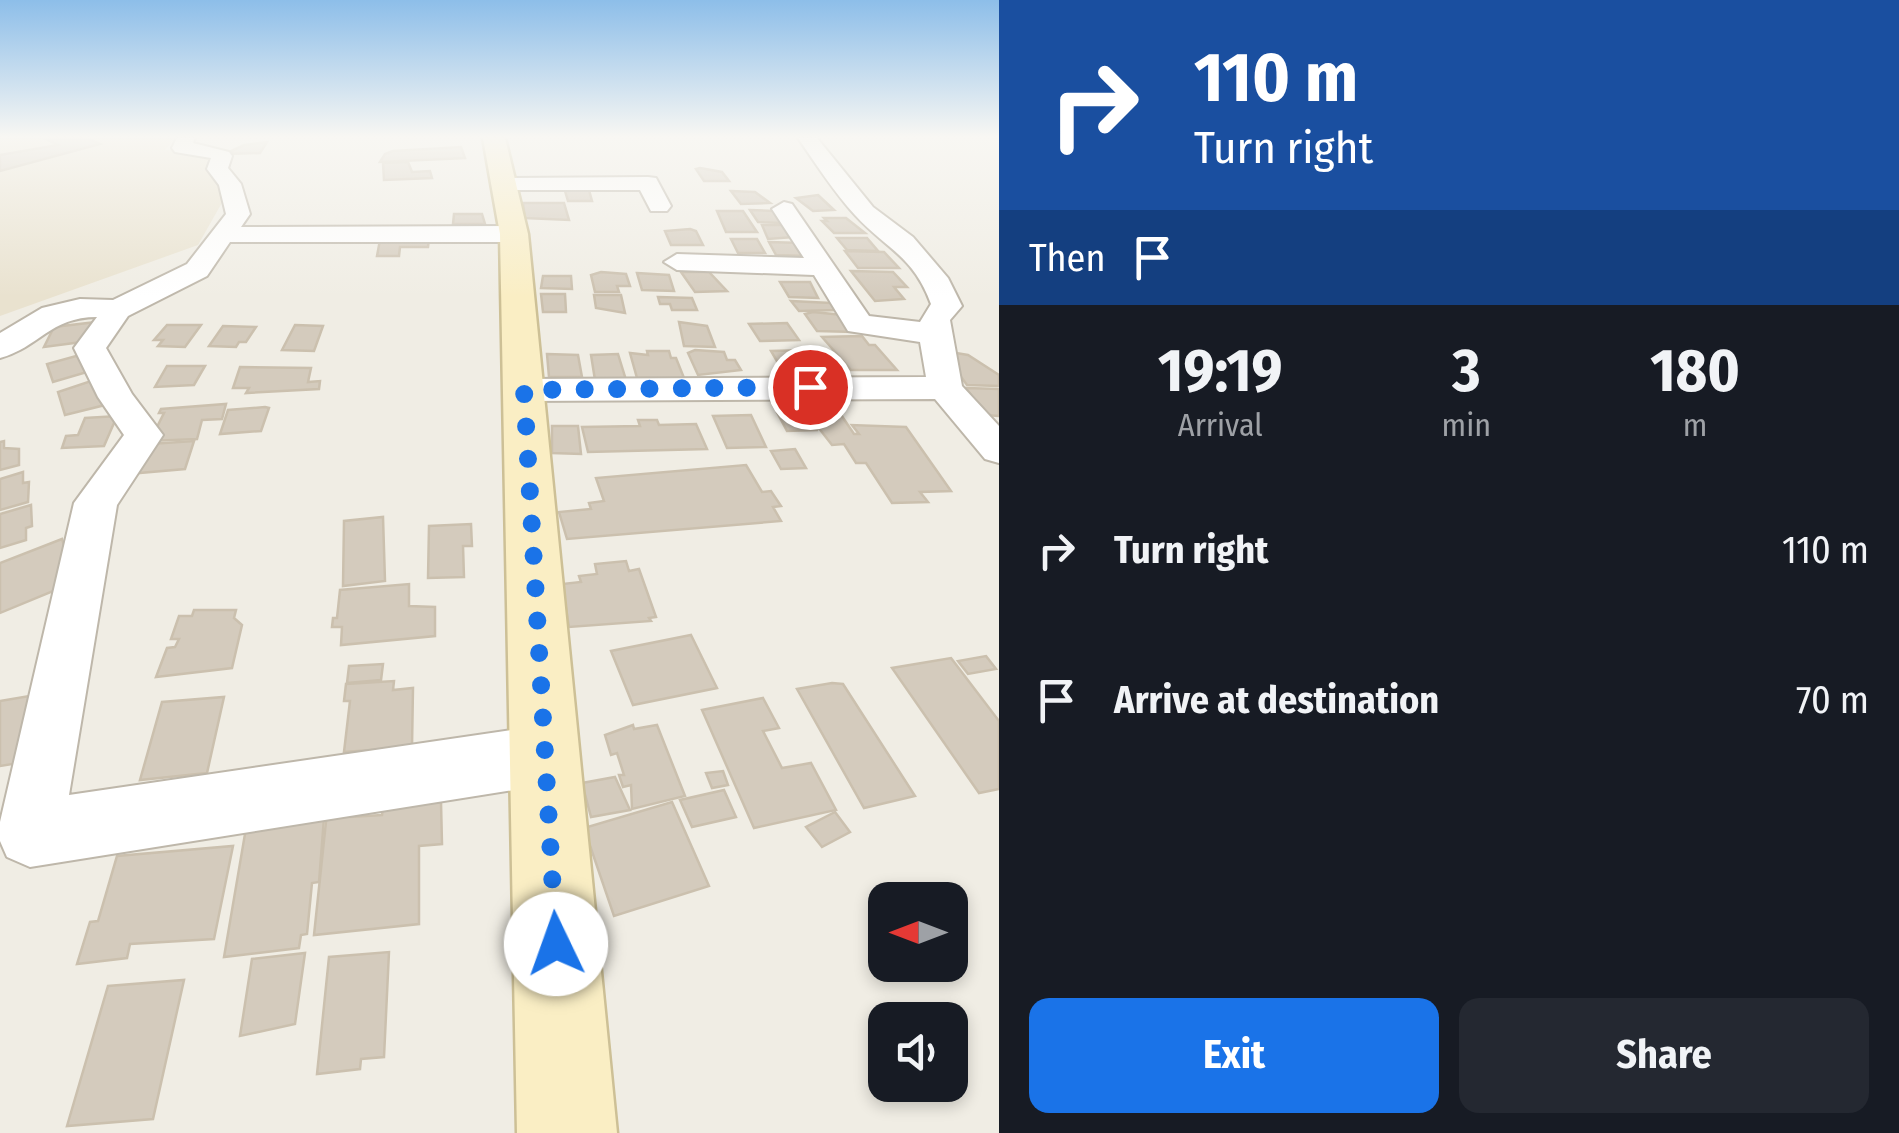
<!DOCTYPE html>
<html lang="en">
<head>
<meta charset="utf-8">
<style>
	:root { --surface:#171b24; --page:#242831; --text:#f1f3f6; --muted:#9ea1a6; --accent:#1a73e8 }
	body { margin:0; font-family:"Fira Sans Condensed",sans-serif; background:var(--page); color:var(--text); height:100vh; display:flex; flex-direction:column; font-size:38px; white-space:nowrap }
	* { box-sizing:border-box; margin:0 }
	p { font-size:32px; color:var(--muted) }
	.icon { flex:none; width:55px; height:55px; fill:none; stroke:currentColor; stroke-width:2; stroke-linecap:round; stroke-linejoin:round }
	.map { position:relative; flex:1; overflow:hidden }
	.panel { display:flex; flex-direction:column; background:var(--surface); width:900px }
	.panel>* { flex:none }
	.guide { background:#1a4fa0; color:#fff; overflow:hidden }
	.needle { width:65px; rotate:270deg }
	.controls { position:absolute; left:868px; top:882px; display:grid; gap:20px }
	.controls a { display:grid; place-items:center; width:100px; height:100px; border-radius:20px; background:var(--surface); box-shadow:0 5px 15px #0003; font-size:50px }
	.pin { position:absolute; display:grid; place-items:center; width:85px; height:85px; color:#fff; margin:-42px; border:5px solid #fff; border-radius:50%; box-shadow:0 2px 10px #0007 }
	.me { position:absolute; width:110px; margin:-55px; rotate:357deg; stroke-linejoin:round; filter:drop-shadow(0 0 8px #0008) }
	.turn { display:flex; align-items:center; gap:35px; height:210px; padding:0 30px; font-size:45px }
	.turn .icon { width:130px; height:130px; stroke-width:2.5 }
	.turn b { display:block; font-size:70px; line-height:85px }
	.then { display:flex; align-items:center; height:95px; padding:0 30px; background:#0003; gap:20px; font-size:38px }
	.eta { display:flex; justify-content:space-evenly; align-items:center; height:170px; text-align:center }
	.eta b { font-size:60px; font-weight:700; line-height:70px }
	.action { display:flex; gap:20px; margin-top:auto; padding:20px 30px }
	.action a { flex:1; height:115px; border-radius:20px; background:var(--accent); color:#fff; font-size:40px; font-weight:700; line-height:115px; text-align:center }
	.action a+a { background:var(--page); color:var(--text) }
	ul { padding:0; list-style:none }
	li { display:flex; align-items:center; gap:30px; height:150px; padding:0 30px }
	li div { flex:1 }
	li b { display:block; font-size:38px }
	li em { font-style:normal }
	main { display:flex; flex:1; min-height:0 }
	.map>svg:first-child { display:block }
</style>
</head>
<body>
<main>
<div class="map">
<svg width="999" height="1133" viewBox="0 0 999 1133">
	<rect width="100%" height="100%" fill="#f0ede4"/>
	<path fill="#e9e2cf" d="M 0,138 L 175,138 L 165,150 L 207,152 L 213,157 L 206,171 L 228,192 L 198,245 L 0,316 Z"/>
	<g fill="#d4cbbd" stroke="#cbc0ae" stroke-width="2.5">
		<path d="M 44,138 L 87,138 L 100,144 L 0,171 L 0,155 L 58,145 Z"/>
		<path d="M 267,142 L 260,153 L 225,154 L 244,145 Z"/>
		<path d="M 461,147 L 465,158 L 380,162 L 385,154 L 393,151 Z"/>
		<path d="M 408,162 L 412,172 L 430,171 L 432,178 L 384,180 L 383,163 Z"/>
		<path d="M 700,168 L 722,172 L 729,181 L 704,181 L 696,169 Z"/>
		<path d="M 589,190 L 592,201 L 568,201 L 565,191 Z"/>
		<path d="M 731,191 L 755,192 L 770,203 L 741,204 Z"/>
		<path d="M 818,195 L 834,210 L 813,211 L 796,198 Z"/>
		<path d="M 523,203 L 564,203 L 569,220 L 525,218 Z"/>
		<path d="M 750,210 L 774,211 L 782,223 L 758,222 Z"/>
		<path d="M 717,211 L 743,211 L 757,232 L 726,232 Z"/>
		<path d="M 454,214 L 482,214 L 485,224 L 453,224 Z"/>
		<path d="M 824,218 L 846,218 L 865,233 L 834,233 L 822,221 L 827,221 Z"/>
		<path d="M 762,225 L 787,225 L 795,237 L 768,239 Z"/>
		<path d="M 690,229 L 696,231 L 703,245 L 671,245 L 665,231 Z"/>
		<path d="M 837,238 L 867,238 L 878,251 L 847,250 Z"/>
		<path d="M 429,239 L 428,247 L 400,247 L 399,256 L 377,256 L 380,240 Z"/>
		<path d="M 731,239 L 757,239 L 765,253 L 738,253 Z"/>
		<path d="M 769,242 L 801,243 L 809,256 L 776,255 Z"/>
		<path d="M 845,251 L 884,252 L 899,268 L 858,268 Z"/>
		<path d="M 851,271 L 893,272 L 907,287 L 894,287 L 904,299 L 875,301 Z"/>
		<path d="M 601,272 L 626,274 L 630,286 L 617,286 L 619,292 L 595,292 L 591,275 Z"/>
		<path d="M 681,272 L 709,272 L 727,291 L 695,292 Z"/>
		<path d="M 637,273 L 669,275 L 674,291 L 642,290 Z"/>
		<path d="M 543,276 L 571,276 L 572,289 L 541,288 Z"/>
		<path d="M 780,282 L 810,282 L 818,298 L 789,297 Z"/>
		<path d="M 541,294 L 565,294 L 566,312 L 543,312 Z"/>
		<path d="M 594,295 L 621,295 L 625,313 L 596,308 Z"/>
		<path d="M 658,297 L 692,298 L 697,310 L 672,310 L 670,304 L 660,304 Z"/>
		<path d="M 791,301 L 831,303 L 837,310 L 799,311 Z"/>
		<path d="M 813,312 L 843,315 L 853,332 L 817,331 L 805,314 Z"/>
		<path d="M 96,322 L 89,341 L 44,347 L 54,327 Z"/>
		<path d="M 679,322 L 707,326 L 715,347 L 684,346 Z"/>
		<path d="M 787,323 L 799,340 L 760,341 L 749,324 Z"/>
		<path d="M 167,325 L 201,325 L 185,347 L 158,346 L 163,340 L 154,340 Z"/>
		<path d="M 295,325 L 323,326 L 314,351 L 282,350 Z"/>
		<path d="M 223,326 L 256,327 L 246,342 L 239,342 L 236,347 L 209,346 Z"/>
		<path d="M 862,336 L 869,345 L 875,345 L 897,370 L 851,370 L 822,337 Z"/>
		<path d="M 695,350 L 724,352 L 727,360 L 735,360 L 741,370 L 698,375 L 688,353 Z"/>
		<path d="M 809,350 L 823,376 L 783,379 L 776,368 L 781,368 L 771,351 Z"/>
		<path d="M 647,351 L 669,351 L 671,358 L 676,358 L 686,383 L 650,383 L 649,378 L 637,378 L 630,353 L 648,355 Z"/>
		<path d="M 950,352 L 968,355 L 999,375 L 999,386 L 967,385 L 951,363 Z"/>
		<path d="M 87,353 L 94,370 L 53,382 L 47,364 Z"/>
		<path d="M 547,354 L 578,355 L 582,377 L 549,377 Z"/>
		<path d="M 618,354 L 626,380 L 595,380 L 591,355 Z"/>
		<path d="M 167,366 L 205,366 L 194,385 L 155,387 Z"/>
		<path d="M 240,367 L 311,368 L 308,382 L 320,381 L 319,389 L 246,393 L 249,388 L 233,388 Z"/>
		<path d="M 100,378 L 109,404 L 65,415 L 58,392 Z"/>
		<path d="M 966,388 L 999,389 L 999,416 L 985,415 Z"/>
		<path d="M 831,400 L 854,434 L 859,434 L 852,425 L 906,427 L 951,491 L 920,492 L 928,502 L 892,503 L 866,463 L 856,463 L 844,444 L 832,445 L 818,427 L 817,430 L 787,431 L 772,403 Z"/>
		<path d="M 226,404 L 222,419 L 202,420 L 197,439 L 150,441 L 164,413 L 159,413 L 161,409 Z"/>
		<path d="M 265,407 L 269,408 L 261,431 L 220,434 L 228,410 Z"/>
		<path d="M 751,415 L 766,447 L 727,448 L 713,416 Z"/>
		<path d="M 117,416 L 104,446 L 62,448 L 66,436 L 78,435 L 85,418 Z"/>
		<path d="M 638,420 L 657,420 L 659,425 L 696,424 L 707,449 L 588,452 L 582,427 L 640,426 Z"/>
		<path d="M 552,426 L 578,426 L 581,454 L 552,453 Z"/>
		<path d="M 4,441 L 4,448 L 19,449 L 19,465 L 0,470 L 0,442 Z"/>
		<path d="M 194,441 L 185,469 L 139,473 L 150,444 Z"/>
		<path d="M 795,449 L 806,468 L 781,469 L 771,451 Z"/>
		<path d="M 746,465 L 762,492 L 771,491 L 781,506 L 773,507 L 781,521 L 567,539 L 559,512 L 591,509 L 589,503 L 604,501 L 596,478 Z"/>
		<path d="M 23,472 L 23,483 L 29,482 L 28,502 L 0,510 L 0,479 Z"/>
		<path d="M 31,505 L 32,526 L 26,528 L 26,540 L 0,548 L 0,514 Z"/>
		<path d="M 383,517 L 385,581 L 343,586 L 344,521 Z"/>
		<path d="M 471,524 L 472,546 L 463,546 L 464,577 L 428,578 L 429,526 Z"/>
		<path d="M 62,539 L 75,582 L 0,613 L 0,563 Z"/>
		<path d="M 626,561 L 629,571 L 639,569 L 656,617 L 649,618 L 651,621 L 569,627 L 562,584 L 581,582 L 579,576 L 597,574 L 595,564 Z"/>
		<path d="M 409,584 L 409,606 L 435,607 L 435,636 L 341,645 L 342,627 L 332,627 L 333,618 L 337,618 L 340,590 Z"/>
		<path d="M 194,610 L 236,610 L 234,618 L 242,625 L 232,668 L 156,677 L 167,648 L 175,647 L 179,639 L 171,639 L 179,616 L 192,616 Z"/>
		<path d="M 691,635 L 717,688 L 633,705 L 611,651 Z"/>
		<path d="M 986,656 L 996,669 L 968,674 L 958,661 Z"/>
		<path d="M 951,658 L 999,721 L 999,789 L 979,793 L 892,668 Z"/>
		<path d="M 383,664 L 381,680 L 347,683 L 349,666 Z"/>
		<path d="M 394,681 L 393,690 L 413,688 L 412,747 L 344,752 L 350,701 L 344,701 L 346,684 Z"/>
		<path d="M 832,683 L 843,684 L 915,796 L 864,808 L 797,689 Z"/>
		<path d="M 41,694 L 19,763 L 0,766 L 0,701 Z"/>
		<path d="M 224,697 L 207,773 L 140,780 L 162,702 Z"/>
		<path d="M 763,698 L 779,728 L 763,731 L 782,768 L 811,763 L 836,810 L 754,828 L 702,710 Z"/>
		<path d="M 633,725 L 634,729 L 657,725 L 685,796 L 632,809 L 631,785 L 623,787 L 619,775 L 624,775 L 617,753 L 611,755 L 605,735 Z"/>
		<path d="M 723,771 L 728,785 L 712,788 L 706,773 Z"/>
		<path d="M 615,777 L 630,810 L 591,817 L 582,783 Z"/>
		<path d="M 724,790 L 736,817 L 692,827 L 680,800 Z"/>
		<path d="M 441,802 L 442,844 L 419,846 L 419,924 L 314,935 L 327,812 L 352,810 L 351,817 L 382,815 L 383,807 Z"/>
		<path d="M 672,802 L 709,886 L 614,916 L 584,828 Z"/>
		<path d="M 835,812 L 850,832 L 822,847 L 806,827 Z"/>
		<path d="M 324,818 L 319,882 L 312,883 L 307,934 L 301,935 L 299,948 L 224,957 L 246,828 Z"/>
		<path d="M 233,846 L 214,939 L 130,944 L 127,958 L 77,964 L 90,922 L 98,921 L 117,856 Z"/>
		<path d="M 389,952 L 384,1057 L 361,1059 L 360,1069 L 317,1074 L 329,957 Z"/>
		<path d="M 305,953 L 295,1024 L 240,1036 L 252,959 Z"/>
		<path d="M 184,980 L 153,1119 L 67,1126 L 108,986 Z"/>
	</g>
	<g fill="none" stroke-linecap="round" stroke-linejoin="round">
		<defs>
			<g id="street">
				<path d="M 177,138 L 195,138 L 193,143 L 229,152 L 232,156 L 228,168 L 241,184 L 250,214 L 241,227 L 514,226 L 527,234 L 514,242 L 230,242 L 207,276 L 128,316 L 106,348 L 132,394 L 163,435 L 117,505 L 69,795 L 545,725 L 566,734 L 575,755 L 566,776 L 545,785 L 30,867 L 7,857 L 0,841 L 0,822 L 74,503 L 124,435 L 98,397 L 74,348 L 97,317 C 50,317 38,348 0,358 L 0,333 L 42,308 L 80,299 L 113,300 L 187,264 L 226,214 L 219,185 L 207,169 L 211,158 L 175,152 L 172,148 Z"/>
				<path d="M 798,138 L 817,138 L 873,207 L 913,237 L 948,278 L 962,306 L 950,320 L 962,386 L 999,426 L 999,463 L 985,459 L 935,399 L 523,401 L 510,398 L 505,390 L 510,382 L 523,379 L 926,377 L 920,342 L 848,331 L 814,275 L 677,270 L 664,262 L 677,254 L 804,258 L 772,209 L 784,202 L 792,204 L 869,316 L 920,322 L 931,304 C 913,255 886,249 855,215 C 834,192 816,164 798,138 Z"/>
				<path d="M 648,177 L 656,178 L 671,206 L 667,211 L 651,211 L 640,190 L 505,190 L 494,184 L 505,178 Z"/>
			</g>
			<path id="secondary" d="M 483,138 L 505,138 L 528,234 L 617,1133 L 517,1133 L 500,234 Z"/>
		</defs>
		<use href="#street" stroke="#beb7aa" stroke-width="4"/>
		<use href="#secondary" stroke="#cdc096" stroke-width="5"/>
		<use href="#street" fill="#fff" fill-rule="evenodd"/>
		<use href="#secondary" fill="#faeec4" fill-rule="evenodd"/>
	</g>
	<linearGradient id="sky" x2="0" y2="1"><stop stop-color="#8dbee9"/><stop offset="0.46" stop-color="#f8f7f3"/><stop offset="1" stop-color="#f8f7f3" stop-opacity="0"/></linearGradient>
	<rect width="999" height="297" fill="url(#sky)"/>
	<g fill="none" stroke-linecap="round" stroke-linejoin="round">
		<path stroke="#1a73e8" stroke-width="18" stroke-dasharray="0 32.4" d="M 556,944 L 524,390 L 810,387"/>
	</g>
</svg>
<div class="controls">
<a><svg class="needle" viewBox="-14 -14 28 28"><path d="M0-13l5 13h-10z" fill="#e53935"/><path d="M0 13l5-13h-10z" fill="#9ea1a6"/></svg></a>
<a><svg class="icon" aria-label="sound" viewBox="0 0 24 24"><path d="M4 9h4l5-4v14l-5-4H4zM17 9q2 3 0 6"/></svg></a>
</div>
<div class="pin" style="left:810px;top:387px;background:#d93025"><svg class="icon" aria-label="arrive" viewBox="0 0 24 24"><path d="M6 21V4h12l-3 4 3 4H6"/></svg></div>
<svg class="me" style="left:556px;top:944px" viewBox="-20 -20 40 40"><circle r="19" fill="#fff"/><path d="M0-13L10 11 0 6-10 11z" fill="#1a73e8"/></svg>
</div>
<section class="panel">
<div class="guide">
<div class="turn"><svg class="icon" aria-label="right" viewBox="0 0 24 24"><path d="M7 20v-9h11M14 6l5 5-5 5"/></svg><div><b>110 m</b>Turn right</div></div>
<div class="then">Then<svg class="icon" aria-label="arrive" viewBox="0 0 24 24"><path d="M6 21V4h12l-3 4 3 4H6"/></svg></div>
</div>
<div class="eta">
<div><b>19:19</b><p>Arrival</p></div>
<div><b>3</b><p>min</p></div>
<div><b>180</b><p>m</p></div>
</div>
<ul>
<li><svg class="icon" aria-label="right" viewBox="0 0 24 24"><path d="M7 20v-9h11M14 6l5 5-5 5"/></svg><div><b>Turn right</b></div><em>110 m</em></li>
<li><svg class="icon" aria-label="arrive" viewBox="0 0 24 24"><path d="M6 21V4h12l-3 4 3 4H6"/></svg><div><b>Arrive at destination</b></div><em>70 m</em></li>
</ul>
<div class="action"><a>Exit</a><a>Share</a></div>
</section>
</main>
</body>
</html>
